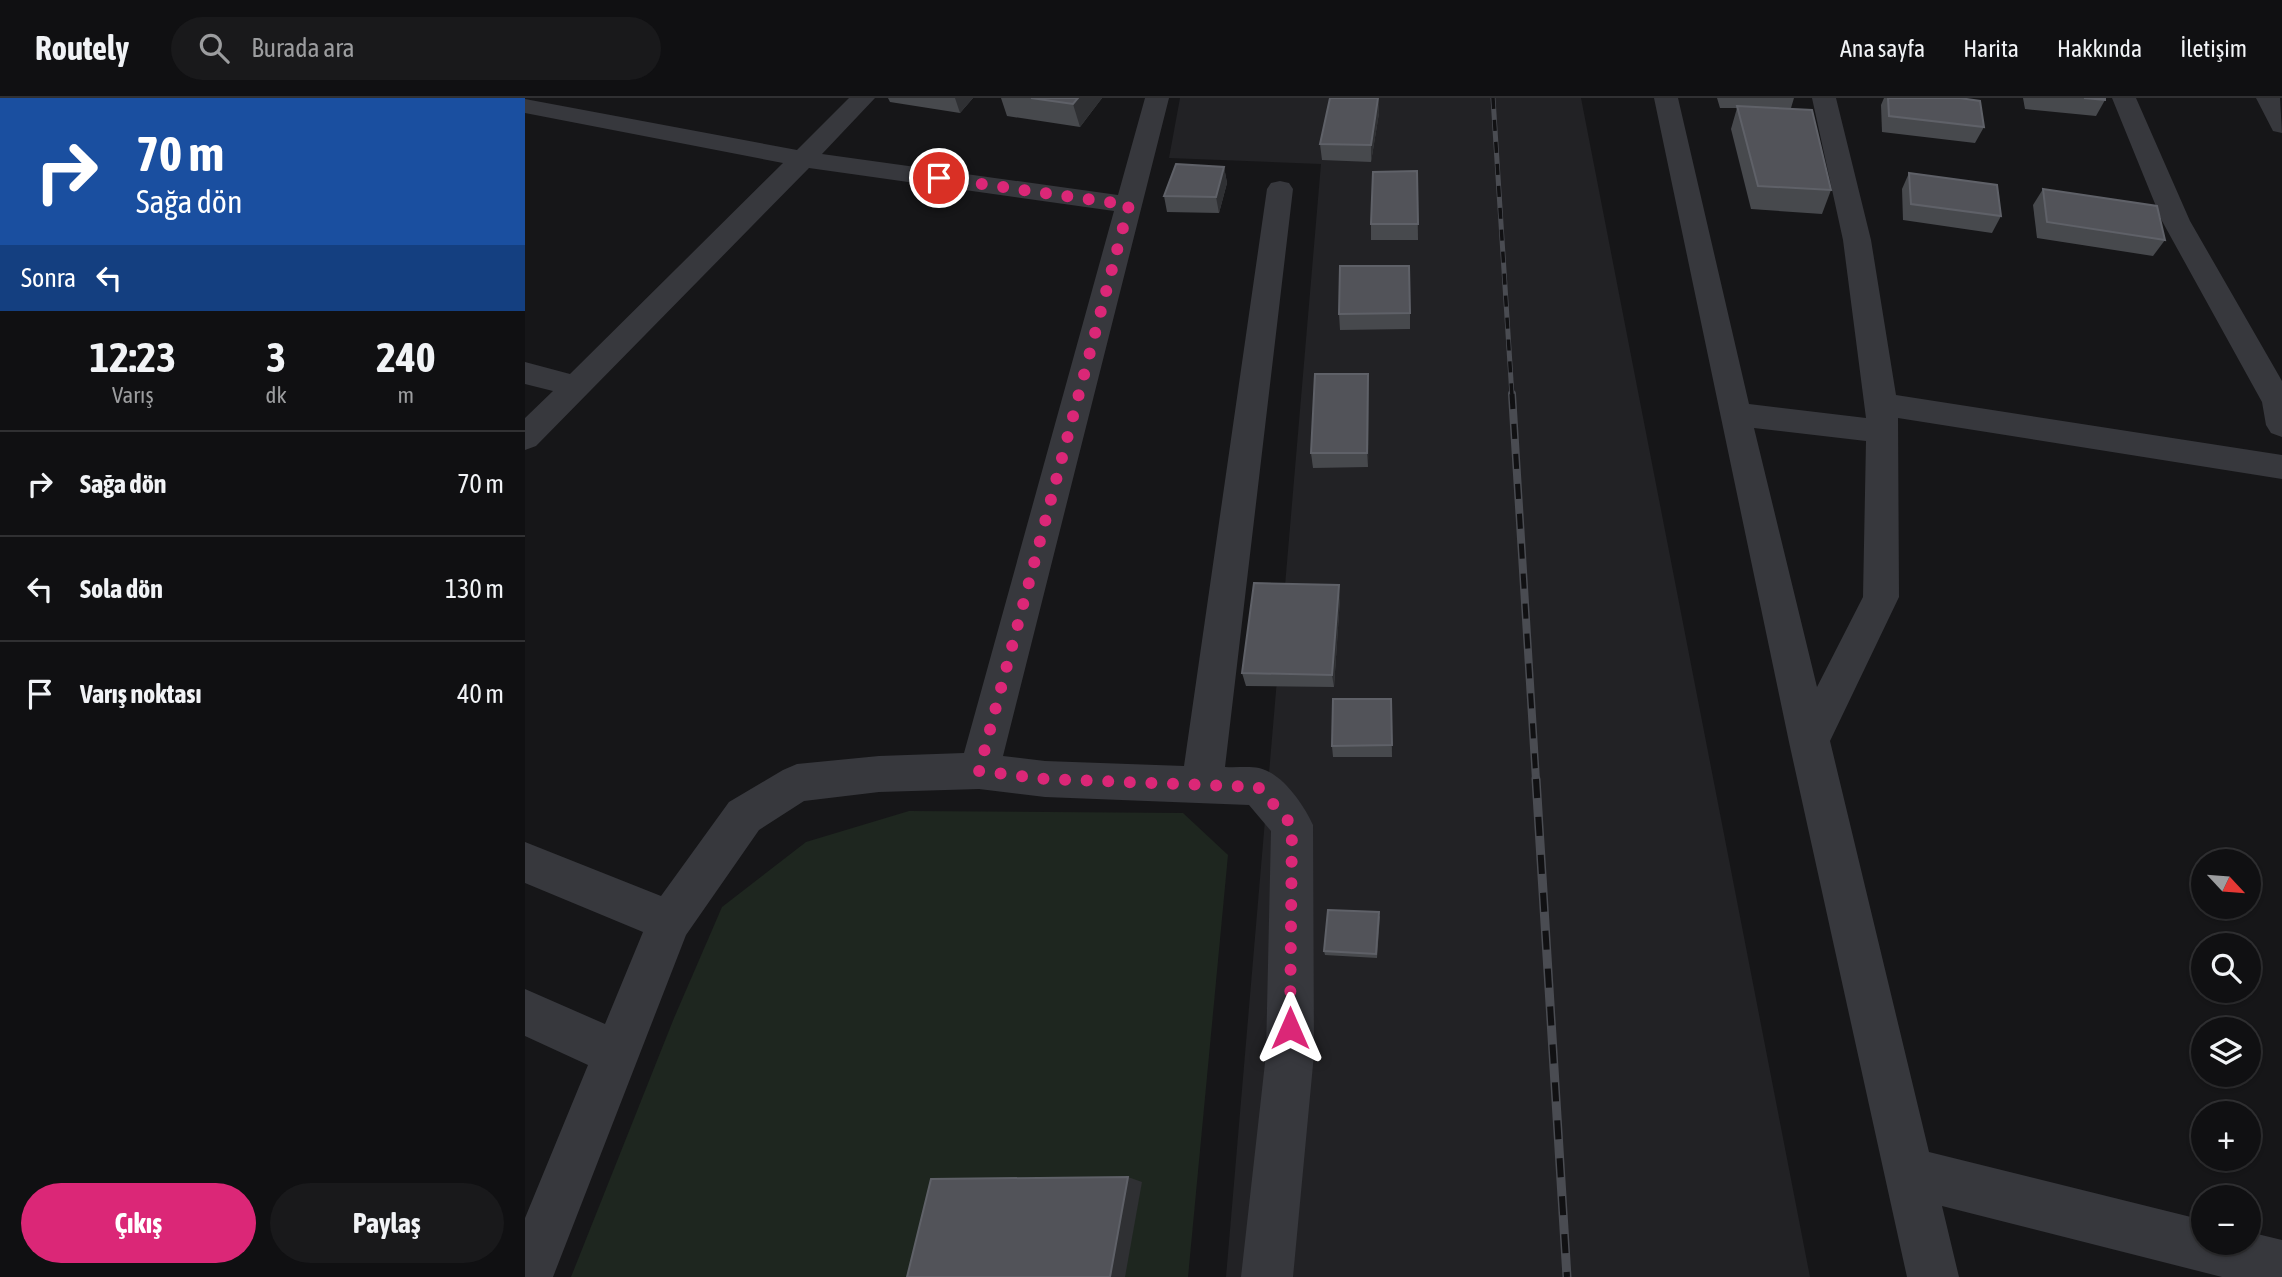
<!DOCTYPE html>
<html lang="tr">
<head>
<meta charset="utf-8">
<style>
	:root { --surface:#101012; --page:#19191b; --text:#f1f3f6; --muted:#9c9d9f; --line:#303032; --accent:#db2777 }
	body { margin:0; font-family:"Asap Condensed",sans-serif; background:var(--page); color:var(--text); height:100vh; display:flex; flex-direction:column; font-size:26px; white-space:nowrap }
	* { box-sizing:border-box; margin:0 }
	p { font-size:23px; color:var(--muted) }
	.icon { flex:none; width:38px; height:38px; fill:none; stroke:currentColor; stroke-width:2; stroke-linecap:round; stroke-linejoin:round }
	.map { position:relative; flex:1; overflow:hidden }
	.panel { display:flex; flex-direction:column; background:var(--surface); width:525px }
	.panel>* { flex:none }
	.guide { background:#1a4fa0; color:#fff; overflow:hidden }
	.needle { width:46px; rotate:116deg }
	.controls { position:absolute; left:1666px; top:751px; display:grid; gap:14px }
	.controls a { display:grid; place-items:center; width:70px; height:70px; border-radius:50%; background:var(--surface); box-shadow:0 2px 5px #0004,0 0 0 2px var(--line); font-size:35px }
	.pin { position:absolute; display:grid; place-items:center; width:60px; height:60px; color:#fff; margin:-30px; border:4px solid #fff; border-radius:50%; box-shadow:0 2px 7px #0007 }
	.me { position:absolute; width:77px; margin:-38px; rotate:0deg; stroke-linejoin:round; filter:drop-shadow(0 0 5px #0008) }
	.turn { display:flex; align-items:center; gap:24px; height:147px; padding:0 21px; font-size:32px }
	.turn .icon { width:91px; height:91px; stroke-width:2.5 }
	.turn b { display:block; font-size:49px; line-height:60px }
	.then { display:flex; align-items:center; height:66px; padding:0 21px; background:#0003; gap:14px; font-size:26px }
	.eta { display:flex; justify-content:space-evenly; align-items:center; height:119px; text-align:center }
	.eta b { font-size:42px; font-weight:700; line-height:49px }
	.button { display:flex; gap:14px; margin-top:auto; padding:14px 21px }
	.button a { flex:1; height:80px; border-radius:42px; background:var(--accent); color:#fff; font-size:28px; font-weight:700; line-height:80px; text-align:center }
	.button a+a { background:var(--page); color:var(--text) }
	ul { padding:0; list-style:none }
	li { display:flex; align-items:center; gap:21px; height:105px; padding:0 21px; border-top:2px solid var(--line) }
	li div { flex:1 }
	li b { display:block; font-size:26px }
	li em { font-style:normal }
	header { display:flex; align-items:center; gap:42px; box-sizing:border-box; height:98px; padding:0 35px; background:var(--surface); border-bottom:2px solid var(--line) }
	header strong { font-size:33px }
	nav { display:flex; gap:38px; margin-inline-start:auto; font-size:24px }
	.search { width:490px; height:63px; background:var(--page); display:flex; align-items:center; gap:18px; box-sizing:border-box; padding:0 24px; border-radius:38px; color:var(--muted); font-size:26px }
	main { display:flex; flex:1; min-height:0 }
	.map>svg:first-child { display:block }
</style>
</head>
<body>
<header>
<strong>Routely</strong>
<div class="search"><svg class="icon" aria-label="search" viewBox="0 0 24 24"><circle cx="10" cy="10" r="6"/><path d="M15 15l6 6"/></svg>Burada ara</div>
<nav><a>Ana sayfa</a><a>Harita</a><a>Hakkında</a><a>İletişim</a></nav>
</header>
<main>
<section class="panel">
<div class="guide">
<div class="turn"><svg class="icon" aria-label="right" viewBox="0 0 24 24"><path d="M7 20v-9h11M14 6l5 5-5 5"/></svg><div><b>70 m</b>Sağa dön</div></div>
<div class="then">Sonra<svg class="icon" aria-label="left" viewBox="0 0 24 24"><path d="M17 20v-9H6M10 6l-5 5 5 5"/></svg></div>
</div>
<div class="eta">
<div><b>12:23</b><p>Varış</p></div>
<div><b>3</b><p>dk</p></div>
<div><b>240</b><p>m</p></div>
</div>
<ul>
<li><svg class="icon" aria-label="right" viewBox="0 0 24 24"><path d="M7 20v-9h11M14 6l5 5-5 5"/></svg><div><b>Sağa dön</b></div><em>70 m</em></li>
<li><svg class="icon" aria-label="left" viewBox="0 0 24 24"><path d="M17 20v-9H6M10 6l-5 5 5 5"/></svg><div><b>Sola dön</b></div><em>130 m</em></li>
<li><svg class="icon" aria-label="arrive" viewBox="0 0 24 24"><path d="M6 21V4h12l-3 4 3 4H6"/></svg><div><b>Varış noktası</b></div><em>40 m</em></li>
</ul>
<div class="button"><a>Çıkış</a><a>Paylaş</a></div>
</section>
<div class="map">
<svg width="1757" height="1179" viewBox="0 0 1757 1179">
	<rect width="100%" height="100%" fill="#161618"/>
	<path fill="#222225" d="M 655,0 L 1056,0 L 1285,1179 L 701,1179 L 796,66 L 644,60 Z"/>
	<path fill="#1e261f" d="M 384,713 L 658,715 L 703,757 L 663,1179 L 46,1179 L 149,920 L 197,809 L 281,744 Z"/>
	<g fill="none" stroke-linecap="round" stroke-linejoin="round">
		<g fill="#37383d" fill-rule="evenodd">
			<path d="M 324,0 L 350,0 L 297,56 L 593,97 L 620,0 L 644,0 L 478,658 L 520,663 L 659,668 L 742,91 L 746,85 L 755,83 L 764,85 L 768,91 L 700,669 C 711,670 723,668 734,670 C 757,675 779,707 788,727 L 789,956 L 768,1179 L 716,1179 L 741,956 L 746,733 L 724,707 L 520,699 L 454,691 L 354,694 L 279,703 L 234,732 L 161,837 L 28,1179 L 0,1179 L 0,1120 L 63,967 L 0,938 L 0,891 L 80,926 L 118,834 L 0,785 L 0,744 L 136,798 L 204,704 L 258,672 L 272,666 L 354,658 L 439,655 L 589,113 L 284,70 L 11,348 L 0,352 L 0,320 L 28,293 L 0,286 L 0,264 L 45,276 L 258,65 L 0,15 L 0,1 L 272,52 Z"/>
			<path d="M 1129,0 L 1153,0 L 1224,306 L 1341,320 L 1318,142 L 1287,0 L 1311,0 L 1346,142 L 1371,297 L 1757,357 L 1757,381 L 1373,320 L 1374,499 L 1305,643 L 1404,1054 L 1678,1122 L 1678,1144 L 1724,1144 L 1724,1134 L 1757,1142 L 1757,1179 L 1697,1179 L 1417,1108 L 1434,1179 L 1382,1179 L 1264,644 ZM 1229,330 L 1341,343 L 1338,499 L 1292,589 Z"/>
			<path d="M 1587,0 L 1611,0 L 1665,123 L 1757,283 L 1757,339 L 1746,335 L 1741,327 L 1737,304 L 1637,123 Z"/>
			<path d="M 1731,0 L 1755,0 L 1757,35 L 1748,33 Z"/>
		</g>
		<defs>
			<path id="rail-far2" d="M 968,0 L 987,298"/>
			<path id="rail-far1" d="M 987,296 L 1011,682"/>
			<path id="rail" d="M 1011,681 L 1042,1179"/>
		</defs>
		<use href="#rail-far2" stroke="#4a4c52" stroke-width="5"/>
		<use href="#rail-far1" stroke="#4a4c52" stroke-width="8"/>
		<use href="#rail" stroke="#4a4c52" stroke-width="9"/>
		<use href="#rail-far2" stroke="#111113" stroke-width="3.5" stroke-dasharray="11" stroke-linecap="butt"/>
		<use href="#rail-far1" stroke="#111113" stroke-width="5" stroke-dasharray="15" stroke-linecap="butt"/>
		<use href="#rail" stroke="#111113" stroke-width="6" stroke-dasharray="19" stroke-linecap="butt"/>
	</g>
	<g fill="#47494d">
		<path d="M 363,0 L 448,0 L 435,15 L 365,4 Z"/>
		<path d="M 476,0 L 577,0 L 555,29 L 482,18 Z"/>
		<path d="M 853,0 L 854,15 L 846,64 L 797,62 L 795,46 Z"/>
		<path d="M 1192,0 L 1269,0 L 1266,10 L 1253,10 L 1306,92 L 1297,116 L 1226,111 L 1206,31 L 1212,10 L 1195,10 Z"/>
		<path d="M 1359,0 L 1434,0 L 1459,29 L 1450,45 L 1357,34 L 1356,7 Z"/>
		<path d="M 1498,0 L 1580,0 L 1580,2 L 1571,18 L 1500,11 Z"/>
		<path d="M 699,69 L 702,85 L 694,115 L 642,114 L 639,98 Z"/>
		<path d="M 892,73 L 893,142 L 846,142 L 846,126 Z"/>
		<path d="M 1384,75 L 1476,118 L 1467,135 L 1378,122 L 1377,91 Z"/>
		<path d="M 1518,91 L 1640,142 L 1628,158 L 1512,140 L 1508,107 Z"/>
		<path d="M 885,215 L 885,231 L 815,232 L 814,216 Z"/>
		<path d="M 844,291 L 843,369 L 788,370 L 786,355 Z"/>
		<path d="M 815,500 L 809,589 L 721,588 L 717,575 Z"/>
		<path d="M 866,601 L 867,659 L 808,659 L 807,648 Z"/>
		<path d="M 855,818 L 852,860 L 800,857 L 799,853 Z"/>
	</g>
	<g fill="#2f3033">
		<path d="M 430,0 L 448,0 L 435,15 Z"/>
		<path d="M 553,0 L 577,0 L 555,29 L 548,6 Z"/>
		<path d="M 853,0 L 854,15 L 846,64 L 846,47 Z"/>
		<path d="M 699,69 L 702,85 L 694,115 L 691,99 Z"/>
		<path d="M 843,276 L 844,291 L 843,369 L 842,355 Z"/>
		<path d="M 814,487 L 815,500 L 809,589 L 807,577 Z"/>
		<path d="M 603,1079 L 617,1084 L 600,1179 L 585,1179 Z"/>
	</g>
	<g fill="#525359" stroke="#5f6168" stroke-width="2">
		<path d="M 506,0 L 553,0 L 548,6 Z"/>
		<path d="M 805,0 L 853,0 L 846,47 L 795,46 Z"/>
		<path d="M 1363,0 L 1435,0 L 1455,3 L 1459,29 L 1364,18 Z"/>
		<path d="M 1559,0 L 1580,0 L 1580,2 Z"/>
		<path d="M 1212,8 L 1287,12 L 1306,92 L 1233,88 Z"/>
		<path d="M 651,66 L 699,69 L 691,99 L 639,98 Z"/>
		<path d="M 892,73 L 893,126 L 846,126 L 848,74 Z"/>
		<path d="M 1384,75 L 1472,87 L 1476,118 L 1386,106 Z"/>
		<path d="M 1518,91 L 1632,108 L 1640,142 L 1522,124 Z"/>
		<path d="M 815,168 L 884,168 L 885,215 L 814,216 Z"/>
		<path d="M 790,276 L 843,276 L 842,355 L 786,355 Z"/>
		<path d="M 729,485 L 814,487 L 807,577 L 717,575 Z"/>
		<path d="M 808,601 L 866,601 L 867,647 L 807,648 Z"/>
		<path d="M 803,812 L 854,814 L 851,856 L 799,853 Z"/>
		<path d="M 603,1079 L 585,1179 L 382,1179 L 406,1081 Z"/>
	</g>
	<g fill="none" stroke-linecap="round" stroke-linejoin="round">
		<path stroke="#db2777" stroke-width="12" stroke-dasharray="0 21.6" d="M 414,80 L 604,107 L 454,673 L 520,681 L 733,689 L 767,727 L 765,930"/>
	</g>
</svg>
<div class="controls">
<a><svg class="needle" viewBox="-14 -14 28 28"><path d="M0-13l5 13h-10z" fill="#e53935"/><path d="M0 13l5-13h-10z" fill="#9c9d9f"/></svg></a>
<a><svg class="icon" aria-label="search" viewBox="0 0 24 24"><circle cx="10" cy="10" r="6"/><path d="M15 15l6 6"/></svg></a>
<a><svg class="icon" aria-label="layers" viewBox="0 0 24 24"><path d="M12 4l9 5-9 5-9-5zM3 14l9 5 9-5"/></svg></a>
<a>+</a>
<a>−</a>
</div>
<div class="pin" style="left:414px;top:80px;background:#d93025"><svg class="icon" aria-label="arrive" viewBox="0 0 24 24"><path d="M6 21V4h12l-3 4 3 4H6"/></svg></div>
<svg class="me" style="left:765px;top:930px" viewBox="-20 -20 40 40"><path d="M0-17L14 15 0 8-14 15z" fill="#db2777" stroke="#fff" stroke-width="4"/></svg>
</div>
</main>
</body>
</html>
